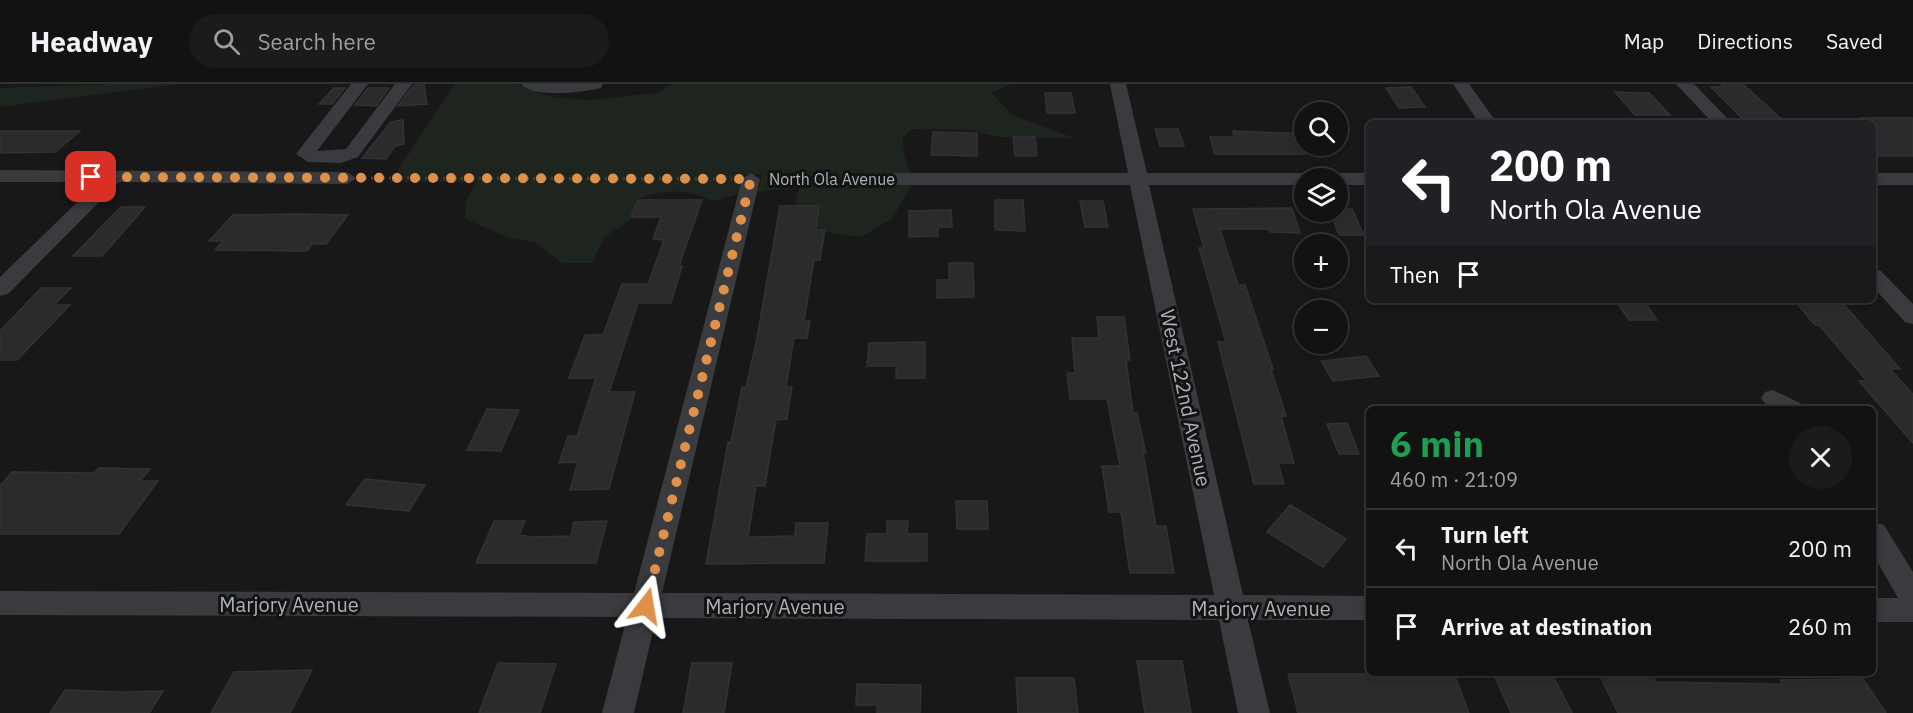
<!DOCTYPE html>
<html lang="en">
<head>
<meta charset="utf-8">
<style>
	:root { --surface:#121213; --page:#1b1b1c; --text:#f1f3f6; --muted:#9c9ea0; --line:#313233 }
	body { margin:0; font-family:"IBM Plex Sans",sans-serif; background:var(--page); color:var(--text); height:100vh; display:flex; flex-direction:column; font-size:22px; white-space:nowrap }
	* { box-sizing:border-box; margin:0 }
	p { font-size:20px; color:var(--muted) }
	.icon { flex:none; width:33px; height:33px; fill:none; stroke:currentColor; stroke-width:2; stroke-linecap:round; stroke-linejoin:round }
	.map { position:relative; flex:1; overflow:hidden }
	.drawer { position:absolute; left:1366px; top:322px; width:510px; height:270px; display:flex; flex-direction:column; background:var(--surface); border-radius:9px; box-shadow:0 3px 9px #0003,0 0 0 2px var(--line) }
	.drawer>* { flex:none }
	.banner { position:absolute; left:1366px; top:36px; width:510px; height:183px; border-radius:9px; box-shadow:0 3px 9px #0003,0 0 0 2px var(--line); background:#202124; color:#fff; overflow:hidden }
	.tools { position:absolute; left:1294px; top:18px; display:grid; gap:12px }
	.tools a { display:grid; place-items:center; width:54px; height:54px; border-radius:50%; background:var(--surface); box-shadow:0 3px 9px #0003,0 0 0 2px var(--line); font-size:30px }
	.pin { position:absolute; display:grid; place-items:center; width:51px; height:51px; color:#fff; margin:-26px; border-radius:12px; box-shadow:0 3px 9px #0006 }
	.me { position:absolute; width:66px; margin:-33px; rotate:14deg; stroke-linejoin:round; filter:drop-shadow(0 0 4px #0008) }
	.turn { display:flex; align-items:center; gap:21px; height:126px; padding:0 24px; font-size:27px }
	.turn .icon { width:78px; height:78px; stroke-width:2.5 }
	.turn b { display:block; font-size:42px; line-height:51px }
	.then { display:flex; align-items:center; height:57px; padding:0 24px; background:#0003; gap:12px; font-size:22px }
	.round { display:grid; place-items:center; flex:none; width:63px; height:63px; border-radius:32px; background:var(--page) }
	.headline { display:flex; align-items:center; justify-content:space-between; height:102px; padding:0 24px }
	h1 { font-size:36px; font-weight:700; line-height:45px; color:#1e9e55 }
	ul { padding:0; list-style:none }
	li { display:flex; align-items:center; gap:18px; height:78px; padding:0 24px; border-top:2px solid var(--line) }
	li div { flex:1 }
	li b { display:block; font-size:22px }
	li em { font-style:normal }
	header { display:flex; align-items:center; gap:36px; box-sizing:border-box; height:84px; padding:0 30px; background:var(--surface); border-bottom:2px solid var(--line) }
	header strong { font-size:28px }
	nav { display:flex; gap:33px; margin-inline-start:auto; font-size:21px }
	.search { width:420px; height:54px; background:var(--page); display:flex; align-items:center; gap:15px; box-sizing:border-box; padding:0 21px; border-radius:33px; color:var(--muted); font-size:22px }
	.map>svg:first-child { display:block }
</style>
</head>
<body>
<header>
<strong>Headway</strong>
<div class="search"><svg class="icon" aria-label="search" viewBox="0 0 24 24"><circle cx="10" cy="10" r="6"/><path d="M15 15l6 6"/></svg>Search here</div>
<nav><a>Map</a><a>Directions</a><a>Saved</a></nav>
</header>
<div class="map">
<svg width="1913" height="629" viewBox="0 0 1913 629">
	<rect width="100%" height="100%" fill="#181819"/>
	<g fill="#1e241e">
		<path d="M 113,0 L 179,0 L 0,23 L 0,4 Z"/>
		<path d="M 455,0 L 516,0 L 551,13 L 589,16 L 658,9 L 671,0 L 1012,0 L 992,9 L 1011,30 L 1074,54 L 999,53 L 969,46 L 912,45 L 903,54 L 904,71 L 910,90 L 853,91 L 852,100 L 912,100 L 892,135 L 861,153 L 811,146 L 793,133 L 799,103 L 758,108 L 762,90 L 743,90 L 738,110 L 713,117 C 686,105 668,105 640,114 L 630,136 L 604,154 L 592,179 L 562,179 L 534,158 L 509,154 L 465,135 L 466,118 L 476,98 L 390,98 Z"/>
	</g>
	<g fill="#2b2b2d" stroke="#323235" stroke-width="1.5">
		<path d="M 424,0 L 427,20 L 398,22 L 413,2 Z"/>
		<path d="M 1721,0 L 1743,0 L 1780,34 L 1742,34 L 1711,3 L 1724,3 Z"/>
		<path d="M 1411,3 L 1425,23 L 1399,24 L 1386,4 Z"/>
		<path d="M 334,4 L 345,4 L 332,20 L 319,20 Z"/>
		<path d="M 368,4 L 389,4 L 376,22 L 355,21 Z"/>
		<path d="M 1615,8 L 1649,9 L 1670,31 L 1635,31 Z"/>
		<path d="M 1045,9 L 1071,9 L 1075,29 L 1047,29 Z"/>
		<path d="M 1861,34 L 1913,34 L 1913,72 L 1879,72 L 1874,67 L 1874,39 L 1866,39 Z"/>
		<path d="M 403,36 L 404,60 L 395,62 L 386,75 L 362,74 L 391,38 Z"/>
		<path d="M 1155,45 L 1178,45 L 1184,62 L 1160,62 Z"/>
		<path d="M 0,47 L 80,47 L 55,68 L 0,69 Z"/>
		<path d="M 1233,47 L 1305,50 L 1305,70 L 1215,70 L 1210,53 L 1234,53 Z"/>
		<path d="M 933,48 L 977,49 L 977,72 L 931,71 Z"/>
		<path d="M 1013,53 L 1035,53 L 1037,72 L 1015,72 Z"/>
		<path d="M 638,116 L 702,116 L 679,182 L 682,182 L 671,219 L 638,219 L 609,308 L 635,308 L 609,405 L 570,406 L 578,378 L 559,379 L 568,352 L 577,352 L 596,294 L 569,294 L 585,251 L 603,251 L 622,200 L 648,200 L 664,156 L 653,155 L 661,133 L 631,133 Z"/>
		<path d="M 995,116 L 1023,116 L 1025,147 L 995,146 Z"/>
		<path d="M 1080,117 L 1103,117 L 1108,143 L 1085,143 Z"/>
		<path d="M 780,122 L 819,122 L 816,146 L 825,146 L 820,176 L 814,176 L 804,237 L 810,237 L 807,254 L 794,254 L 786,303 L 792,303 L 787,335 L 776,336 L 765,402 L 756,402 L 748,453 L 795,452 L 796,439 L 828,439 L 824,479 L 706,480 L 728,358 L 731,358 L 742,303 L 746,303 L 757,254 Z"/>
		<path d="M 121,123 L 145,123 L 102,172 L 73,172 Z"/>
		<path d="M 1292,124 L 1300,149 L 1270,148 L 1269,145 L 1220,145 L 1238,201 L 1245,201 L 1273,285 L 1271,285 L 1286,332 L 1281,332 L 1294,379 L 1278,379 L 1284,400 L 1254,400 L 1218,258 L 1226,258 L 1199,164 L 1204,164 L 1193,125 Z"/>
		<path d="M 1338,125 L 1352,125 L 1364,151 L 1339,151 L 1330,128 L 1338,128 Z"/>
		<path d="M 951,126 L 952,143 L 938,143 L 938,152 L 909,153 L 909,127 Z"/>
		<path d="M 233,131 L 297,130 L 348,131 L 326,160 L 312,160 L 307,167 L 215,166 L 223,157 L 209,157 Z"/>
		<path d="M 949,179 L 973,179 L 974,213 L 937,214 L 937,196 L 949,196 Z"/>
		<path d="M 41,204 L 71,204 L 54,221 L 70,221 L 17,276 L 0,276 L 0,247 Z"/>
		<path d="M 1615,216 L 1643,216 L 1657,236 L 1629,236 Z"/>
		<path d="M 1794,216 L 1840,216 L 1900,285 L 1890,285 L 1913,310 L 1913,359 L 1859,297 L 1867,297 L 1819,241 L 1815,241 Z"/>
		<path d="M 1097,233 L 1124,233 L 1130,276 L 1126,276 L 1133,329 L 1137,329 L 1146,369 L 1143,369 L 1156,442 L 1166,442 L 1174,489 L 1130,489 L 1121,428 L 1109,428 L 1102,382 L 1120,382 L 1107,315 L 1070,315 L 1067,289 L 1075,289 L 1072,254 L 1099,254 Z"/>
		<path d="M 925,258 L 925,294 L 896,294 L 896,282 L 867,282 L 869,259 Z"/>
		<path d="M 1366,272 L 1379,292 L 1333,297 L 1321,277 Z"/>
		<path d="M 487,325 L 519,326 L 501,367 L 467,366 Z"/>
		<path d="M 1347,339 L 1359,370 L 1339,370 L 1327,340 Z"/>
		<path d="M 99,384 L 150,385 L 140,397 L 158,397 L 119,450 L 0,450 L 0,402 L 12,388 L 94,389 Z"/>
		<path d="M 365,395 L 425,401 L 409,427 L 346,421 Z"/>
		<path d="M 956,417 L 987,417 L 988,445 L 957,445 Z"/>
		<path d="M 1290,421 L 1346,455 L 1323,483 L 1267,448 Z"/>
		<path d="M 494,437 L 525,437 L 519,451 L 533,453 L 571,452 L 574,438 L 607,437 L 596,479 L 476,479 Z"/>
		<path d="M 887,437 L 908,437 L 907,450 L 927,450 L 927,477 L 865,477 L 867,450 L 887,450 Z"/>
		<path d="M 1137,577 L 1182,577 L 1191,629 L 1145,629 Z"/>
		<path d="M 498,579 L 556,580 L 540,629 L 479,629 Z"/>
		<path d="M 692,579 L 732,579 L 724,629 L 683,629 Z"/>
		<path d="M 312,586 L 290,629 L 211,629 L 234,588 Z"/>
		<path d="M 1288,590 L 1454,590 L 1469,629 L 1298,629 Z"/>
		<path d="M 1546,590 L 1552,590 L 1572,629 L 1511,629 L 1494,591 Z"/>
		<path d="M 1599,590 L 1652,590 L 1656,598 L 1783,600 L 1780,596 L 1863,595 L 1886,629 L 1618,629 Z"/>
		<path d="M 1016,594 L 1074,594 L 1078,629 L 1018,629 Z"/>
		<path d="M 857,600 L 921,601 L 920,629 L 877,629 L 877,621 L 856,621 Z"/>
		<path d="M 65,606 L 124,608 L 163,607 L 149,629 L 50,629 Z"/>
	</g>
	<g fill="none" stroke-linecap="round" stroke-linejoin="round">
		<g stroke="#3f4245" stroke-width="3" stroke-dasharray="2 4" stroke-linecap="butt">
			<path d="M 365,94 L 732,95"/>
			<path d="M 770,95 L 843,95"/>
		</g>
		<g fill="#393b3e" fill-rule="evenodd">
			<path d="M 351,0 L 368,0 L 317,67 L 346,65 L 395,0 L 412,0 L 358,73 L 341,79 L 308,78 L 296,70 L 299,66 Z"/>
			<path d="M 521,0 L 603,0 L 601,4 C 584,8 533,15 521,0 Z"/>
			<path d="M 1110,0 L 1126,0 L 1147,89 L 1305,89 L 1314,94 L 1305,94 L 1305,101 L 1149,101 L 1243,511 L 1370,512 L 1370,536 L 1248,536 L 1270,629 L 1238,629 L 1219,536 L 656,534 L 634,629 L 602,629 L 627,533 L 0,531 L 0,507 L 634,509 L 742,95 L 751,89 L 760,95 L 662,509 L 1214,511 L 1130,101 L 862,101 L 853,95 L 862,89 L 1128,89 Z"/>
			<path d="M 1453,0 L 1469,0 L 1497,39 L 1479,39 Z"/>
			<path d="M 1676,0 L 1694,0 L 1732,39 L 1713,39 Z"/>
			<path d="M 0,86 L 347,88 L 356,94 L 347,100 L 119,98 L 8,210 L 0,212 L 0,193 L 98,98 L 0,98 Z"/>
			<path d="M 1338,89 L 1370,89 L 1370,101 L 1338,101 L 1338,94 L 1329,94 Z"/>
			<rect x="1874" y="89" width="39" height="12"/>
			<path d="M 1874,185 L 1881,187 L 1913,220 L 1913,240 L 1905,238 L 1874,204 Z"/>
			<path d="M 1773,306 L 1802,320 L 1805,326 C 1789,326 1770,330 1761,314 L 1765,308 Z"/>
			<path d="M 1874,438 L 1884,441 L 1913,488 L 1913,538 L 1874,538 L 1874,514 L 1898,514 L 1874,472 Z"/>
		</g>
	</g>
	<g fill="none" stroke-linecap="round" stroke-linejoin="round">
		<path stroke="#e09149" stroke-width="10" stroke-dasharray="0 18" d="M 91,93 L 751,95 L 646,522"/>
	</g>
	<g text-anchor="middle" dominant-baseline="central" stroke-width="6" stroke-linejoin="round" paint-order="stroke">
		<g font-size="16" fill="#abb1b8" stroke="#131314">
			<text x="832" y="95">North Ola Avenue</text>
		</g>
		<g font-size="20" fill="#abb1b8" stroke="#131314">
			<text transform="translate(1186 314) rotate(78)">West 122nd Avenue</text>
			<text x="289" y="520">Marjory Avenue</text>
			<text x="775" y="522">Marjory Avenue</text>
			<text x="1261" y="524">Marjory Avenue</text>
		</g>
	</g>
</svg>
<div class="tools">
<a><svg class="icon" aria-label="search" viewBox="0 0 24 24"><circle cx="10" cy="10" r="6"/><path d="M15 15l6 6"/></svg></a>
<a><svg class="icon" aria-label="layers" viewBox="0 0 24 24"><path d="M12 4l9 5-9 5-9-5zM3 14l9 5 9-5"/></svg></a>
<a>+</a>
<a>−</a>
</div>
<div class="pin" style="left:91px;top:93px;background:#d93025"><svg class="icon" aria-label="arrive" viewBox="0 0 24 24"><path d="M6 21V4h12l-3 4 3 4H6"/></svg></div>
<svg class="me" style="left:646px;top:522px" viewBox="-20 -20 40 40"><path d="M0-17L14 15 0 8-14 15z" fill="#e09149" stroke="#fff" stroke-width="4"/></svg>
<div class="banner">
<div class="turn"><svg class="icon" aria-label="left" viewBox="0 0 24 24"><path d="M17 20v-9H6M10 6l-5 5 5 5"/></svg><div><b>200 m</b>North Ola Avenue</div></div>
<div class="then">Then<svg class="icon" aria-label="arrive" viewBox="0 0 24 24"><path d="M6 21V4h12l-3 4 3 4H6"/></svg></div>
</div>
<section class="drawer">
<div class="headline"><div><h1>6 min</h1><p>460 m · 21:09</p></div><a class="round"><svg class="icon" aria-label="close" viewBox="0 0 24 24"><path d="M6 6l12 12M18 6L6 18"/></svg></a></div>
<ul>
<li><svg class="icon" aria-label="left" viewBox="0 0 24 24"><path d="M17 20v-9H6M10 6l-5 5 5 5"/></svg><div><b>Turn left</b><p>North Ola Avenue</p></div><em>200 m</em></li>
<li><svg class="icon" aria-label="arrive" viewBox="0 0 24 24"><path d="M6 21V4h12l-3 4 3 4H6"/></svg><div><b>Arrive at destination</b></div><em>260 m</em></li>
</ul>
</section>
</div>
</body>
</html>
